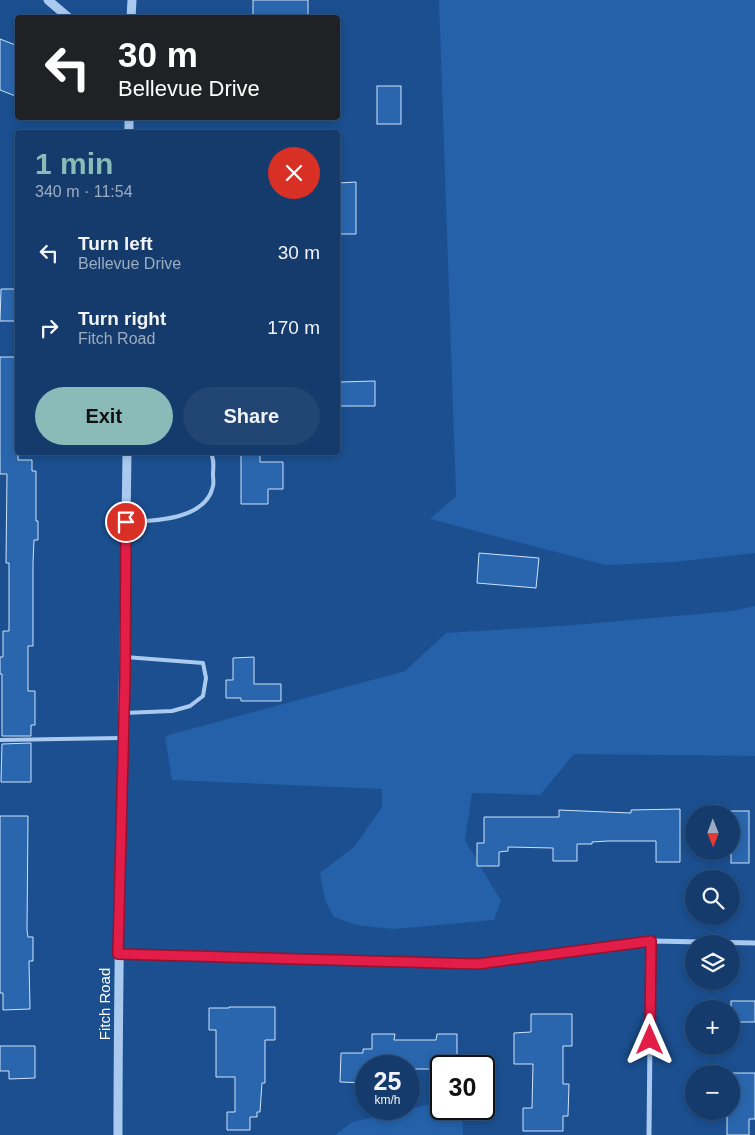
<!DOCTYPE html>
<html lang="en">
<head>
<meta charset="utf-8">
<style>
	:root { --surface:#143b6b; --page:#214673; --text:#f1f3f6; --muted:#9dadc1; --line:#33557e; --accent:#8bbbb9 }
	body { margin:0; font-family:Helvetica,sans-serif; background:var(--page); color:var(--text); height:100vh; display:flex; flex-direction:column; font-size:19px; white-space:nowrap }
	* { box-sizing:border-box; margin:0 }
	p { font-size:16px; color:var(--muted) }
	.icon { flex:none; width:28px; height:28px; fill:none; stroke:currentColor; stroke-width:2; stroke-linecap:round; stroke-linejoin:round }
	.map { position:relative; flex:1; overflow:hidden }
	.panel { position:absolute; left:15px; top:130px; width:325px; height:325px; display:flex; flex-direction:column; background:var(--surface); border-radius:5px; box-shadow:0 2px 8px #0003,0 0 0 1px var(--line) }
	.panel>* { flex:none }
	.guide { position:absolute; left:15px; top:15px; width:325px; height:105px; border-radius:5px; box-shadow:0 2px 8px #0003,0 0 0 1px var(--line); background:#202124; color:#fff; overflow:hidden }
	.needle { width:32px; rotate:179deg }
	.controls { position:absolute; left:685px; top:805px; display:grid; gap:10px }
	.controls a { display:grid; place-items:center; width:55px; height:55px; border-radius:50%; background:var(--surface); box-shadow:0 2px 8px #0003,0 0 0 1px var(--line); font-size:25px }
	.speed { position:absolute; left:355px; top:1055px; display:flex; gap:10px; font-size:25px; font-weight:700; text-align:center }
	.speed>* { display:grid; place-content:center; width:65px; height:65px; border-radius:50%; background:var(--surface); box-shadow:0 2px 8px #0003,0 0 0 1px var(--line); line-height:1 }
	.speed small { font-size:12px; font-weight:400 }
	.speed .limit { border:2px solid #111; border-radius:8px; background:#fff; color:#111 }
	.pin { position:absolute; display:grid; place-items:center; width:42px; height:42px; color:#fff; margin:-21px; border:2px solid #fff; border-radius:50%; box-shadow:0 1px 5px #0007 }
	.me { position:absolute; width:55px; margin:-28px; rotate:0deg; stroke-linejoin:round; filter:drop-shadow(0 0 4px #0008) }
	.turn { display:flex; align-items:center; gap:18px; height:105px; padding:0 20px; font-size:22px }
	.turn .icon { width:65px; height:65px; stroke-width:2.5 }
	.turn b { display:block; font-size:35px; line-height:42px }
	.round { display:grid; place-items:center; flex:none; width:52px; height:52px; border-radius:26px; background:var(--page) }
	.overview { display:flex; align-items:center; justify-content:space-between; height:85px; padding:0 20px }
	h1 { font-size:30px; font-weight:800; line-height:38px; color:var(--accent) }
	.primary-button { display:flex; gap:10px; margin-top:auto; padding:10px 20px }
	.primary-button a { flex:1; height:58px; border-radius:30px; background:var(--accent); color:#111; font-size:20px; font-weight:800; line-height:58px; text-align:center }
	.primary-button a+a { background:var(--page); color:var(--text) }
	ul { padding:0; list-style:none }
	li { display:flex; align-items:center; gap:15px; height:75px; padding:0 20px }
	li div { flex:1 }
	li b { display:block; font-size:19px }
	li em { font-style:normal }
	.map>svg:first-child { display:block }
</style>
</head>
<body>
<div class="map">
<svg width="755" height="1135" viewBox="0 0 755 1135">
	<rect width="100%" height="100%" fill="#1b4f8f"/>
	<g fill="#2461a8">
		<path d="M 439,0 L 755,0 L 755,553 L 674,562 L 606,565 L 430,519 L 456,496 Z"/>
		<path d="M 755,606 L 755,756 L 574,754 L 540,795 L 472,793 L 465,840 L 501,901 L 494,920 L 394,929 L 356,925 L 334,917 L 325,900 L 320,873 L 355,846 L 382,807 L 382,789 L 172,780 L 165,736 L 405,671 L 446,633 L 574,625 L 732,611 Z"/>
		<path d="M 427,1105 L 441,1107 L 441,1109 L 462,1109 L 463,1135 L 335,1135 L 352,1122 Z"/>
	</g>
	<g fill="#2a66ad" stroke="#cfe3fa">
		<rect x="253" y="0" width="55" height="18"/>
		<path d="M 0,39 L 18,46 L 18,97 L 0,90 Z"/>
		<rect x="377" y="86" width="24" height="38"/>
		<path d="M 356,182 L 356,234 L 338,234 L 338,183 Z"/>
		<path d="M 1,289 L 18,289 L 18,321 L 0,321 Z"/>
		<path d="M 0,357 L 18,357 L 18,460 L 32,460 L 32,471 L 36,471 L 36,521 L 38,521 L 38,540 L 34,540 L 33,563 L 33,646 L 28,646 L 28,691 L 35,691 L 35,725 L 31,725 L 31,736 L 2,736 L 2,674 L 0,674 L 0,657 L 3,657 L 3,631 L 9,631 L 9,563 L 6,563 L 7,474 L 0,474 Z"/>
		<path d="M 375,381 L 375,406 L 340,406 L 340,382 Z"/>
		<path d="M 241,452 L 260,452 L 260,462 L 283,462 L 283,489 L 268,489 L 268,504 L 241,504 Z"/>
		<path d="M 479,553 L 539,558 L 536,588 L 477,583 Z"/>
		<path d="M 254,657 L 254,684 L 281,684 L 281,701 L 241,701 L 241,698 L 226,698 L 226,680 L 233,680 L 233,658 Z"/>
		<path d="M 31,743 L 31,782 L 1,782 L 2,744 Z"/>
		<path d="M 680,809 L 680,862 L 656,862 L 656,841 L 608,841 L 592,842 L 592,844 L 577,844 L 577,861 L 553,861 L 553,848 L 508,847 L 508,851 L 499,852 L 499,866 L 477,866 L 477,843 L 484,843 L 484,817 L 559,817 L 559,810 L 631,813 L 631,810 Z"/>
		<rect x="731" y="811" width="18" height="52"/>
		<path d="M 0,816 L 28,816 L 27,930 L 28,937 L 33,937 L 33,961 L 29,961 L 30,1009 L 3,1010 L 3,993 L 0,993 Z"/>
		<rect x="731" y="1001" width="24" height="21"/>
		<path d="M 229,1007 L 275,1007 L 275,1040 L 265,1040 L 265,1083 L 262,1083 L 260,1112 L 257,1112 L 257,1117 L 250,1117 L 250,1130 L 227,1130 L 227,1112 L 235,1112 L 235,1077 L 216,1077 L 216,1030 L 209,1030 L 209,1008 L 229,1008 Z"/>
		<path d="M 531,1014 L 572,1014 L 572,1046 L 563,1046 L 563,1084 L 569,1084 L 568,1116 L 563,1116 L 563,1131 L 523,1131 L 523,1108 L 532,1108 L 533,1064 L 514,1064 L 514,1033 L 531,1032 Z"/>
		<path d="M 372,1034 L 395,1034 L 394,1040 L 436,1040 L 437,1034 L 457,1034 L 457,1066 L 441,1066 L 437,1067 L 437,1069 L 409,1069 L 409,1066 L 366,1066 L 366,1083 L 340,1082 L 341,1053 L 363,1053 L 363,1049 L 372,1049 Z"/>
		<path d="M 0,1046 L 35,1046 L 35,1078 L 9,1079 L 9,1071 L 0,1071 Z"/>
		<path d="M 731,1073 L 755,1073 L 755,1119 L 749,1119 L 749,1135 L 727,1135 L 727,1111 L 731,1111 Z"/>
	</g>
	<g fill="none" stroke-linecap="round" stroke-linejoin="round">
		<g stroke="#a9c9ee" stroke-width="4">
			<path d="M 127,522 C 154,521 206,520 213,486 C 214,483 213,478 213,475 C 213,467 215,459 210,452"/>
			<path d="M 124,713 L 172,711 L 190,706 L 203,696 L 206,678 L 203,663 L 125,657"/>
			<path d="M 0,740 L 121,738"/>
		</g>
		<g stroke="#a9c9ee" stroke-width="5">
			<path d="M 119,954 L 478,964 L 651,941 L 755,943"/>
			<path d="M 649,1135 L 651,941"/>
		</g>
		<g stroke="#a9c9ee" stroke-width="9">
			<path d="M 48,0 L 69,18"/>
			<path d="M 131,18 L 132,0"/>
			<path d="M 129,132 L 129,118"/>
			<path d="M 118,1135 C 118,907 124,680 127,452"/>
		</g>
	</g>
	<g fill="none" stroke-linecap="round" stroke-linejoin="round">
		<defs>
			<path id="route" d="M 126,522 L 125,676 L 118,954 L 478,964 L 651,941 L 650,1040"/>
		</defs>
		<use href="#route" stroke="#92132f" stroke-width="12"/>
		<use href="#route" stroke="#e11d48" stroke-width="9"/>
	</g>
	<g text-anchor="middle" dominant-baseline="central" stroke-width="5" stroke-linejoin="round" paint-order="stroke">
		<g font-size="15" fill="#fff" stroke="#1b4f8f">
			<text transform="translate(104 1004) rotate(-90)">Fitch Road</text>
		</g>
	</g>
</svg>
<div class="controls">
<a><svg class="needle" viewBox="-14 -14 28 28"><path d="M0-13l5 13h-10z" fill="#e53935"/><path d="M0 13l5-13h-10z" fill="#9dadc1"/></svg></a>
<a><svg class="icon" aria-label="search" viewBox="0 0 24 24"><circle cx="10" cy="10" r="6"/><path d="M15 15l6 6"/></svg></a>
<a><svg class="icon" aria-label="layers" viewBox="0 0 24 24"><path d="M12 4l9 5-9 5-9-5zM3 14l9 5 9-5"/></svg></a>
<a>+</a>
<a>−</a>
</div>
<div class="speed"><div>25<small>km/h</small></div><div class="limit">30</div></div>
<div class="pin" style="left:126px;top:522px;background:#d93025"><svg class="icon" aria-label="arrive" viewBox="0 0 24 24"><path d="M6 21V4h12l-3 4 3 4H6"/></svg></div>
<svg class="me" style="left:650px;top:1040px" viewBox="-20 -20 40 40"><path d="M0-17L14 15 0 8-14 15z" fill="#e11d48" stroke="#fff" stroke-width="4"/></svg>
<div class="guide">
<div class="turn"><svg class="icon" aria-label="left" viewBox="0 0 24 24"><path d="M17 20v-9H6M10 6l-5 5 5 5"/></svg><div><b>30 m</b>Bellevue Drive</div></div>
</div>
<section class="panel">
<div class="overview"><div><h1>1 min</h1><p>340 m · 11:54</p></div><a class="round" style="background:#d93025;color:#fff"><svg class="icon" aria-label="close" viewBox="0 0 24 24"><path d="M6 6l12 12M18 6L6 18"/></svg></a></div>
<ul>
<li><svg class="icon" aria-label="left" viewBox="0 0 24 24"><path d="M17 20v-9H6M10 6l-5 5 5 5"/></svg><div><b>Turn left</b><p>Bellevue Drive</p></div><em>30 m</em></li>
<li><svg class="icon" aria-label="right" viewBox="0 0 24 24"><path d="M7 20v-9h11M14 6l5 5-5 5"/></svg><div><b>Turn right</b><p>Fitch Road</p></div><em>170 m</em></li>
</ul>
<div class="primary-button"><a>Exit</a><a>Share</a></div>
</section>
</div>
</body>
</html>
